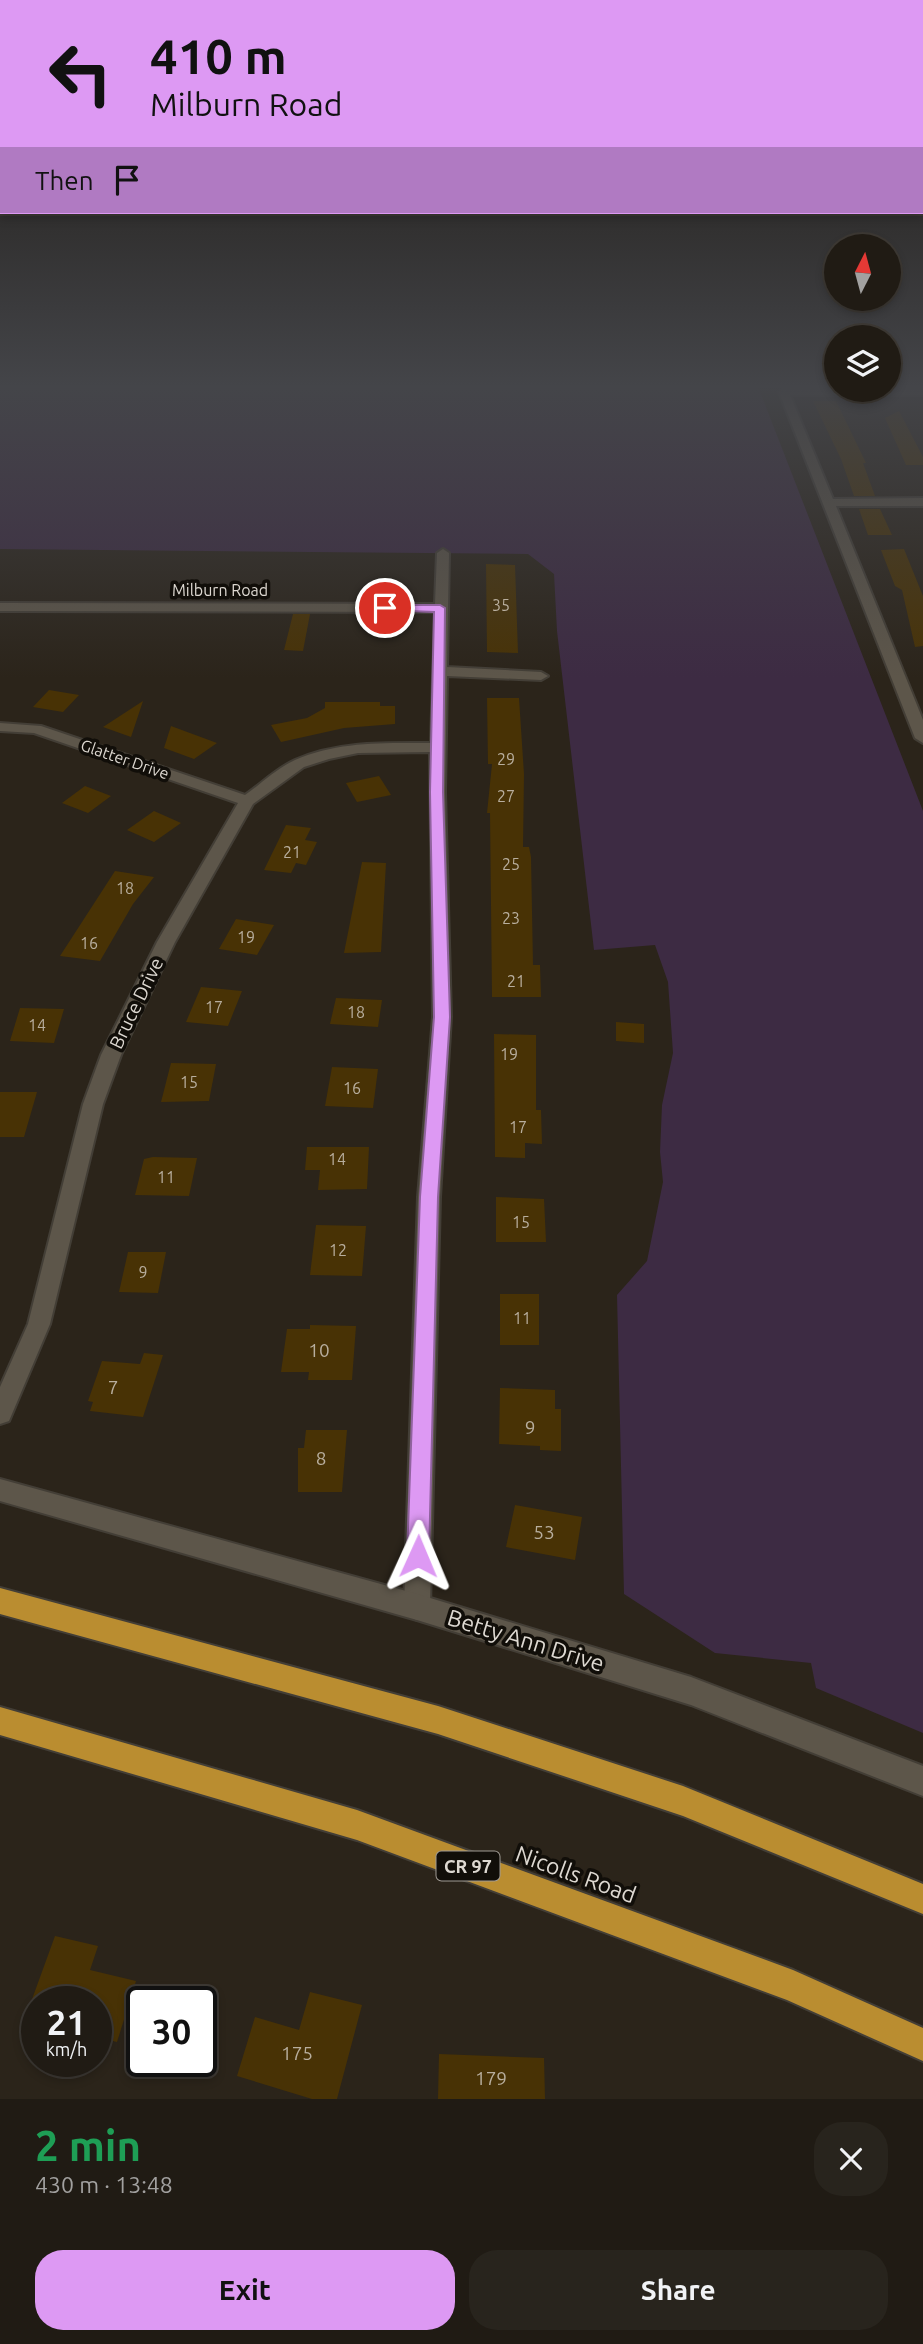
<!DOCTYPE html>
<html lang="en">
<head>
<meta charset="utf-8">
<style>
	:root { --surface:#201b14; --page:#28241d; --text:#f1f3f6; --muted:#a2a1a0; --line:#3d3934; --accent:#dd99f3 }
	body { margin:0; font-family:Ubuntu,sans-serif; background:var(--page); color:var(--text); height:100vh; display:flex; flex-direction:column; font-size:26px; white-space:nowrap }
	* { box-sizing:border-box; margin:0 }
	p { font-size:23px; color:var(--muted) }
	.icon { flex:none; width:38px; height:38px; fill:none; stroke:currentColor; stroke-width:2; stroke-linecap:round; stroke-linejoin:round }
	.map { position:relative; height:2099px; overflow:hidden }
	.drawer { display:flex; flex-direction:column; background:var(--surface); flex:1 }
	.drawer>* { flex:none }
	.guide { position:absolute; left:0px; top:0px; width:924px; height:214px; box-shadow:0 4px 10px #0003,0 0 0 2px var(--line); background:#dd99f3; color:#111; overflow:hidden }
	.needle { width:46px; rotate:6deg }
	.controls { position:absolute; left:824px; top:234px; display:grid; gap:14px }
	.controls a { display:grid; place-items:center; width:77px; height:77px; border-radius:50%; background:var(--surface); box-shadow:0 4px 10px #0003,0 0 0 2px var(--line); font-size:35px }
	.speed { position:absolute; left:21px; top:1986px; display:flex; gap:14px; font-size:35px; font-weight:700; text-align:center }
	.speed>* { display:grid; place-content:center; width:91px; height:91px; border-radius:50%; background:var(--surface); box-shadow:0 4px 10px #0003,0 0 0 2px var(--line); line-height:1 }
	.speed small { font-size:18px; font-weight:400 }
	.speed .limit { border:4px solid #111; border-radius:10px; background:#fff; color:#111 }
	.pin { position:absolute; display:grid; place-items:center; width:60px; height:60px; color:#fff; margin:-30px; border:4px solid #fff; border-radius:50%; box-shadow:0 2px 7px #0007 }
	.me { position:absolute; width:77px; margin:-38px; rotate:1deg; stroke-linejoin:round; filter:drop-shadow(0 0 5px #0008) }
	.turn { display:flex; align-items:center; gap:24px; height:147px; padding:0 35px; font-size:32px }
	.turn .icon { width:91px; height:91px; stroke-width:2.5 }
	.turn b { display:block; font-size:49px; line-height:60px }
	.then { display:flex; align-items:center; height:66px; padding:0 35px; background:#0003; gap:14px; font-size:26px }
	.round { display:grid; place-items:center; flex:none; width:74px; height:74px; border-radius:28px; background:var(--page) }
	.headline { display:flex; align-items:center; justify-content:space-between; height:119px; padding:0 35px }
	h1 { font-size:42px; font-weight:700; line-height:52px; color:#1e9e55 }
	.primary-button { display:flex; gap:14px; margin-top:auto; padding:14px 35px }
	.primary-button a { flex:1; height:80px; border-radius:28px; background:var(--accent); color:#111; font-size:28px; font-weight:700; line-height:80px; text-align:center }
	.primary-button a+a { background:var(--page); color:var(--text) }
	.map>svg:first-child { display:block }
</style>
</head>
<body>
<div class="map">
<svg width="923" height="2099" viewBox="0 0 923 2099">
	<rect width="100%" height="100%" fill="#2b241a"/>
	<path fill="#3d2b43" d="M 0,384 L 757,384 L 923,811 L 923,1733 L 816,1688 L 811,1663 L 715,1653 L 624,1594 L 617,1295 L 647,1261 L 663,1182 L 660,1152 L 662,1105 L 673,1053 L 668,982 L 655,945 L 594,950 L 557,631 L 554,574 L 528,554 L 0,549 Z"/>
	<g fill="#483205">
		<path d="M 813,401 L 836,401 L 866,463 L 863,463 L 875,496 L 854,496 L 841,459 Z"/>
		<path d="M 899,411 L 923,457 L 923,465 L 906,465 L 885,418 Z"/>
		<path d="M 859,509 L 880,509 L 892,535 L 868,535 Z"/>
		<path d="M 904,549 L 923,596 L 923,646 L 915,647 L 902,590 L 895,586 L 881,550 Z"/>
		<path d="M 486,564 L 515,565 L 518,653 L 487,652 Z"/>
		<path d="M 293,614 L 310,614 L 303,651 L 284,650 Z"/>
		<path d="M 49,690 L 79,695 L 63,712 L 33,707 Z"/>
		<path d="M 487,698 L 519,698 L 524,774 L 523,847 L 529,847 L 531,857 L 533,965 L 540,965 L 541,997 L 492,997 L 490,813 L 487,813 L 492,764 L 488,764 Z"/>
		<path d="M 143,701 L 131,737 L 103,727 Z"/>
		<path d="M 325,702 L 380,702 L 380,706 L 395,706 L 395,724 L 344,728 L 281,742 L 271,725 L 307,718 L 325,708 Z"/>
		<path d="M 171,726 L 217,743 L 194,759 L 164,748 Z"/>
		<path d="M 379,776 L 391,795 L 357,802 L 346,783 Z"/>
		<path d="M 85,786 L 111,796 L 88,813 L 62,803 Z"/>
		<path d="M 154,811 L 181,823 L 154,842 L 127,830 Z"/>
		<path d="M 286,825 L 311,828 L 305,840 L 317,842 L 306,865 L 296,863 L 291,873 L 264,870 Z"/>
		<path d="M 362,862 L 386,863 L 381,952 L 344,953 Z"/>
		<path d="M 115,871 L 154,877 L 133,904 L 100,961 L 60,956 Z"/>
		<path d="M 236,919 L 274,925 L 257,955 L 219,949 Z"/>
		<path d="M 201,987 L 242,991 L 228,1026 L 186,1022 Z"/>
		<path d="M 336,998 L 382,1000 L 378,1027 L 330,1024 Z"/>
		<path d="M 20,1008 L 64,1009 L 54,1043 L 10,1041 Z"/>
		<path d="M 616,1022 L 644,1024 L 644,1043 L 616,1041 Z"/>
		<path d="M 494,1034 L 536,1035 L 536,1110 L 541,1110 L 542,1144 L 525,1143 L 525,1158 L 495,1157 Z"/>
		<path d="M 171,1063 L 216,1064 L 209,1101 L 161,1102 Z"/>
		<path d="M 332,1067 L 378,1069 L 373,1108 L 325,1106 Z"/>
		<path d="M 0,1092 L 37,1092 L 24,1137 L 0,1137 Z"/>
		<path d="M 307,1147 L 369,1147 L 367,1189 L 318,1190 L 320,1170 L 305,1170 Z"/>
		<path d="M 153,1157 L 197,1158 L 189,1196 L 135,1195 L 144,1159 Z"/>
		<path d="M 496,1197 L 544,1199 L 546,1242 L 496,1242 Z"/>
		<path d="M 316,1225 L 366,1226 L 362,1276 L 310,1275 Z"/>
		<path d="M 128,1252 L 166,1252 L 158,1293 L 119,1292 Z"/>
		<rect x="500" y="1294" width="39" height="51"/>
		<path d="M 310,1325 L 356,1326 L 352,1380 L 308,1380 L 309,1372 L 281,1372 L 287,1329 L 310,1329 Z"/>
		<path d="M 144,1353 L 163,1355 L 143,1417 L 90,1411 L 93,1402 L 88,1401 L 102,1361 L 140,1364 Z"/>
		<path d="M 500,1388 L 555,1390 L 555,1409 L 561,1409 L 561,1451 L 540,1450 L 540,1446 L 499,1444 Z"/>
		<path d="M 306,1430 L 347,1430 L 342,1492 L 298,1492 L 298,1448 L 304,1448 Z"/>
		<path d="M 515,1505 L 582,1517 L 575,1560 L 506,1547 Z"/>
		<path d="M 55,1936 L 98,1946 L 90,1970 L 136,1981 L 117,2042 L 96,2037 L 96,2002 L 31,2002 Z"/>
		<path d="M 310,1992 L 362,2005 L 337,2099 L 312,2099 L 237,2076 L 255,2017 L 299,2030 Z"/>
		<path d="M 439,2054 L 544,2058 L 545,2099 L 438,2099 Z"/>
	</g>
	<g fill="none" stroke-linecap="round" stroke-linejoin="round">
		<defs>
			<g id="minor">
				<path d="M 784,389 L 923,389 L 923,395 L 790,395 L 833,499 L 923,498 L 923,506 L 836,506 L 923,720 L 923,743 L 915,738 L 779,392 Z"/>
				<path d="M 443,549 L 449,553 L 447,667 L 541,672 L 548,676 L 541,680 L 447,676 L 445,792 L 451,1017 L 440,1197 L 430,1607 L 426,1616 L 417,1620 L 408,1616 L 404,1607 L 418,1197 L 433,1017 L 430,752 L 358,753 L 329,759 L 304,767 L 253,804 L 175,942 L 121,1055 L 103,1104 L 50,1324 L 9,1421 L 0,1424 L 0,1387 L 28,1324 L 83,1104 L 101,1055 L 157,942 L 238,803 L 34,733 L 0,731 L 0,723 L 41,726 L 245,795 C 261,784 277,768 295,760 C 338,741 385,743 431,743 L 435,612 L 0,611 L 0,603 L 435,604 L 437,553 Z"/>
			</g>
			<path id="tertiary" d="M 0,1479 L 417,1594 L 691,1677 L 923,1766 L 923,1796 L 691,1705 L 417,1620 L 0,1501 Z"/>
			<g id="trunk">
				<path d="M 0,1588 L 438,1706 L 683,1786 L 923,1884 L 923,1914 L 683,1816 L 438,1734 L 0,1614 Z"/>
				<path d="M 0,1707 L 357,1810 L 793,1970 L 923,2028 L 923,2061 L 787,2000 L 357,1840 L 0,1735 Z"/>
			</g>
		</defs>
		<use href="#minor" stroke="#433e36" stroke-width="4"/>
		<use href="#tertiary" stroke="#433e36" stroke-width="4"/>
		<use href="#trunk" stroke="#433e36" stroke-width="4"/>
		<use href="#minor" fill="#5d564a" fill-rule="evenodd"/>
		<use href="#tertiary" fill="#5d564a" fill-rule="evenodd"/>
		<use href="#trunk" fill="#ba8d30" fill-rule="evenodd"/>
	</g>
	<linearGradient id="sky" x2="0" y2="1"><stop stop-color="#18140e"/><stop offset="0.57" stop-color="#444549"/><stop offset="1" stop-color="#444549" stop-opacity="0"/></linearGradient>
	<rect width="923" height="678" fill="url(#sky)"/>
	<path fill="#dd99f3" stroke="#90639e" stroke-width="2" d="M 385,605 L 440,605 L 445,608 L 443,792 L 450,1017 L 438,1197 L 429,1556 L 426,1563 L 418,1566 L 411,1563 L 407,1556 L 420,1197 L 434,1017 L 430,792 L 434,612 L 381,610 L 381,606 Z"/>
	<g text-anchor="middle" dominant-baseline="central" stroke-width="7" stroke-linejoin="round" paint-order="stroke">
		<g font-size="16" fill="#ddd8d1" stroke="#110e09">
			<text x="220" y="590">Milburn Road</text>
			<text transform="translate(125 759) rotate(19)">Glatter Drive</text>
		</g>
		<g font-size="16" fill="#b8ae9e">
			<text x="501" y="605">35</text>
			<text x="506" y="759">29</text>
			<text x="506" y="796">27</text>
			<text x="292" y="852">21</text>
			<text x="511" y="864">25</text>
			<text x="125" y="888">18</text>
			<text x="511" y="918">23</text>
			<text x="246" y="937">19</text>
			<text x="89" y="943">16</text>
			<text x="516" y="981">21</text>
			<text x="214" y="1007">17</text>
			<text x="356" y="1012">18</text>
			<text x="37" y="1025">14</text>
			<text x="509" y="1054">19</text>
			<text x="189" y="1082">15</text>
			<text x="352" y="1088">16</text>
			<text x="518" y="1127">17</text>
			<text x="337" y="1159">14</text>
			<text x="166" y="1177">11</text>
			<text x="521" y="1222">15</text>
			<text x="338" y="1250">12</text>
			<text x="143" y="1272">9</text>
			<text x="522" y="1318">11</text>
		</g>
		<rect fill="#110e09" stroke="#a09b95" stroke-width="2" x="436.5" y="1851.5" width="63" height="29" rx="5"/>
		<g font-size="18" font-weight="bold" fill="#ddd8d1">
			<text x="468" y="1866">CR 97</text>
		</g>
		<g font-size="19" fill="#ddd8d1" stroke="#110e09">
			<text transform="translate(136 1003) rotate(-64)">Bruce Drive</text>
		</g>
		<g font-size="19" fill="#b8ae9e">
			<text x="319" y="1350">10</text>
			<text x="113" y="1387">7</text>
			<text x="530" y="1427">9</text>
			<text x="321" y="1458">8</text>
			<text x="544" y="1532">53</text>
			<text x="297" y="2053">175</text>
			<text x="491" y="2078">179</text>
		</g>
		<g font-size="23" fill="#ddd8d1" stroke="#110e09">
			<text transform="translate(526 1640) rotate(17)">Betty Ann Drive</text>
			<text transform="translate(576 1874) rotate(20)">Nicolls Road</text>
		</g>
	</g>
</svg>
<div class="controls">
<a><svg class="needle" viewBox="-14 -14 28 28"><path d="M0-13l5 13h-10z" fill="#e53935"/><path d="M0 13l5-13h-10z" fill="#a2a1a0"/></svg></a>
<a><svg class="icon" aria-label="layers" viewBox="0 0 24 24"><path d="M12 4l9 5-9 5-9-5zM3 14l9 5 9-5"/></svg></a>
</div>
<div class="speed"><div>21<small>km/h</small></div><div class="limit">30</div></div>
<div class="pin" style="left:385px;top:608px;background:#d93025"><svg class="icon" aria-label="arrive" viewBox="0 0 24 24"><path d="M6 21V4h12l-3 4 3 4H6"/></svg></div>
<svg class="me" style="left:418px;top:1556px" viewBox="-20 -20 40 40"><path d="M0-17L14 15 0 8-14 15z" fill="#dd99f3" stroke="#fff" stroke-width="4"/></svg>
<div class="guide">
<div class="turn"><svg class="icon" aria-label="left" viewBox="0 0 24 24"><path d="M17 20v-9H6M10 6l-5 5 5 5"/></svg><div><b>410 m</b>Milburn Road</div></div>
<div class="then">Then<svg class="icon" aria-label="arrive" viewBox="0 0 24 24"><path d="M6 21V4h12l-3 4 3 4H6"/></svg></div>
</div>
</div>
<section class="drawer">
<div class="headline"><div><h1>2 min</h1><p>430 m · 13:48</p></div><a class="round"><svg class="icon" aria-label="close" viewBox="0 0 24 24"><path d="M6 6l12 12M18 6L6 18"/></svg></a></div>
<div class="primary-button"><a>Exit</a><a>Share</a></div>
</section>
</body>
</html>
